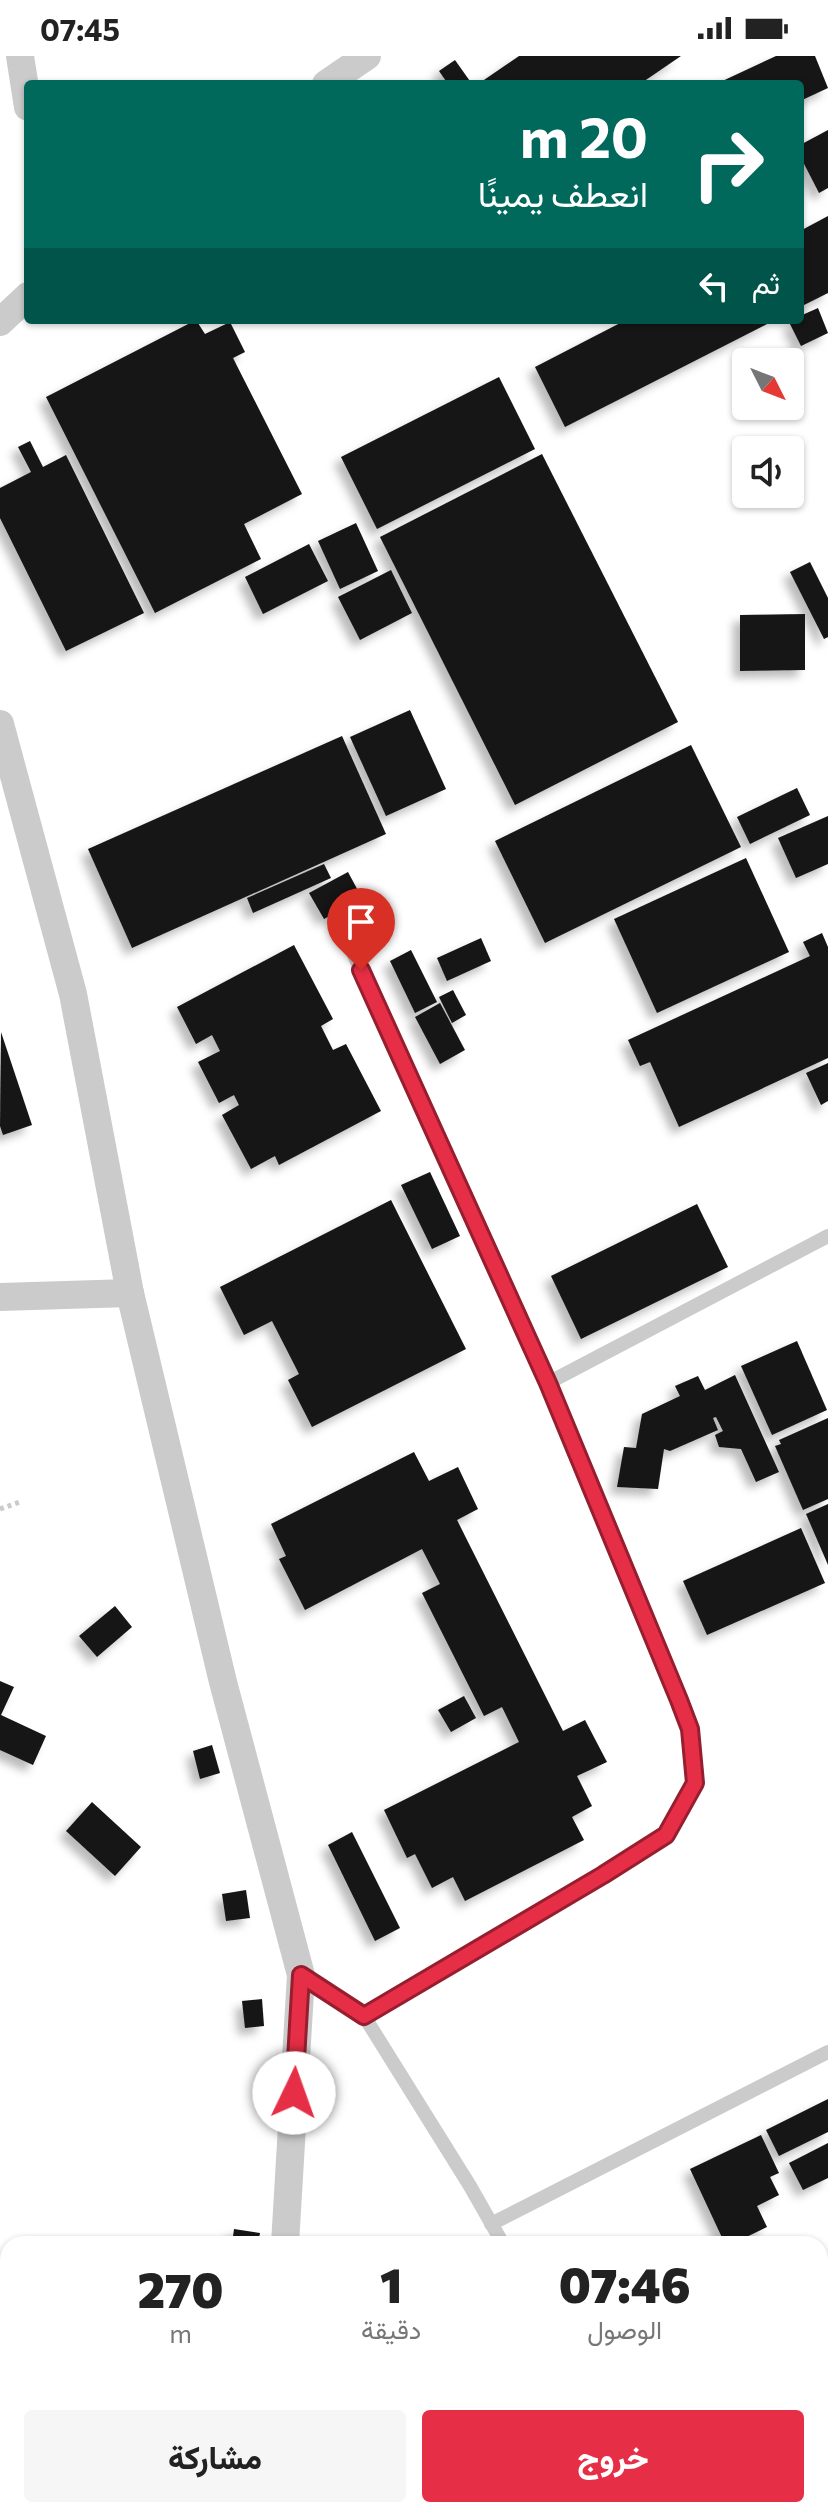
<!DOCTYPE html>
<html lang="ar">
<head>
<meta charset="utf-8">
<style>
	:root { --surface:#fff; --page:#f6f6f6; --text:#222; --muted:#767676; --accent:#e62e46 }
	body { margin:0; font-family:Commissioner,Vazirmatn,sans-serif; background:var(--page); color:var(--text); direction:rtl; height:100vh; display:flex; flex-direction:column; font-size:30px; white-space:nowrap }
	* { box-sizing:border-box; margin:0 }
	p { font-size:26px; color:var(--muted) }
	.icon { flex:none; width:44px; height:44px; fill:none; stroke:currentColor; stroke-width:2; stroke-linecap:round; stroke-linejoin:round }
	.map { position:relative; flex:1; overflow:hidden; direction:ltr }
	.side { position:absolute; left:0px; top:2180px; width:828px; height:282px; display:flex; flex-direction:column; background:var(--surface); border-radius:24px 24px 0 0; box-shadow:0 2px 6px #0004; direction:rtl }
	.side>* { flex:none }
	.banner { position:absolute; left:24px; top:24px; width:780px; height:244px; border-radius:8px; box-shadow:0 2px 6px #0004; direction:rtl; background:#00695c; color:#fff; overflow:hidden }
	.needle { width:52px; rotate:132deg }
	.controls { position:absolute; left:732px; top:292px; display:grid; gap:16px }
	.controls a { display:grid; place-items:center; width:72px; height:72px; border-radius:8px; background:var(--surface); box-shadow:0 2px 6px #0004; font-size:40px }
	.pin { position:absolute; display:grid; place-items:center; width:68px; height:68px; color:#fff; margin:-82px -34px; border-radius:50% 50% 50% 0; rotate:-45deg; box-shadow:0 0 8px #0007 }
	.pin .icon { rotate:45deg }
	.me { position:absolute; width:88px; margin:-44px; rotate:3deg; stroke-linejoin:round; filter:drop-shadow(0 0 6px #0008) }
	.turn { display:flex; align-items:center; gap:28px; height:168px; padding:0 24px; font-size:36px }
	.turn .icon { width:104px; height:104px; stroke-width:2.5 }
	.turn b { display:block; font-size:56px; line-height:68px }
	.then { display:flex; align-items:center; height:76px; padding:0 24px; background:#0003; gap:16px; font-size:30px }
	.eta { display:flex; justify-content:space-evenly; align-items:center; height:136px; text-align:center }
	.eta b { font-size:48px; font-weight:800; line-height:56px }
	.primary-button { display:flex; gap:16px; margin-top:auto; padding:16px 24px }
	.primary-button a { flex:1; height:92px; border-radius:8px; background:var(--accent); color:#fff; font-size:32px; font-weight:800; line-height:92px; text-align:center }
	.primary-button a+a { background:var(--page); color:var(--text) }
	.status { display:flex; justify-content:space-between; align-items:center; height:56px; padding:0 40px; background:var(--surface); direction:ltr }
	.status svg { height:22px; fill:currentColor }
	.map>svg:first-child { display:block }
</style>
</head>
<body>
<div class="status"><b>07:45</b><svg viewBox="0 0 49 12"><path d="M0 12V9h3v3zM5 12V6h3v6zM10 12V3h3v9zM15 12V0h3v12zM26 1h20v11H26zM47 4h2v5h-2z"/></svg></div>
<div class="map">
<svg width="828" height="2461" viewBox="0 0 828 2461">
	<defs>
		<filter id="shadow"><feDropShadow dx="-7" dy="7" stdDeviation="4" flood-color="#0004"/></filter>
	</defs>
	<rect width="100%" height="100%" fill="#fff"/>
	<g fill="#151515" filter="url(#shadow)">
		<path d="M 519,0 L 681,0 L 640,28 L 482,28 L 481,26 Z"/>
		<path d="M 776,0 L 815,0 L 828,32 L 800,45 L 800,28 L 716,28 Z"/>
		<path d="M 455,4 L 472,28 L 448,28 L 439,15 Z"/>
		<path d="M 828,74 L 828,132 L 819,137 L 800,100 L 800,89 Z"/>
		<path d="M 828,160 L 828,237 L 800,251 L 800,175 Z"/>
		<path d="M 818,252 L 828,277 L 801,290 L 789,266 L 800,264 L 800,260 Z"/>
		<path d="M 196,264 L 205,278 L 230,266 L 245,296 L 233,302 L 302,438 L 244,468 L 261,503 L 155,557 L 46,341 Z"/>
		<path d="M 626,264 L 775,264 L 565,371 L 535,311 Z"/>
		<path d="M 499,321 L 535,393 L 377,473 L 341,401 Z"/>
		<path d="M 30,385 L 43,411 L 66,399 L 144,557 L 66,595 L 0,462 L 0,432 L 31,416 L 18,391 Z"/>
		<path d="M 542,398 L 678,666 L 515,749 L 380,481 Z"/>
		<path d="M 356,467 L 378,515 L 340,533 L 318,485 Z"/>
		<path d="M 309,488 L 328,525 L 263,558 L 245,521 Z"/>
		<path d="M 810,506 L 828,542 L 828,581 L 824,583 L 790,516 Z"/>
		<path d="M 391,514 L 412,557 L 360,584 L 338,541 Z"/>
		<path d="M 805,558 L 805,614 L 740,615 L 740,559 Z"/>
		<path d="M 410,654 L 446,733 L 386,760 L 350,681 Z"/>
		<path d="M 342,680 L 386,778 L 132,892 L 88,793 Z"/>
		<path d="M 691,689 L 741,791 L 545,887 L 495,785 Z"/>
		<path d="M 797,732 L 810,759 L 750,788 L 737,761 Z"/>
		<path d="M 828,760 L 828,808 L 796,822 L 778,782 Z"/>
		<path d="M 746,802 L 789,896 L 657,957 L 614,863 Z"/>
		<path d="M 324,808 L 331,822 L 253,857 L 247,842 Z"/>
		<path d="M 348,816 L 362,842 L 324,863 L 309,837 Z"/>
		<path d="M 822,877 L 828,891 L 828,1002 L 679,1071 L 650,1006 L 640,1010 L 628,984 L 810,900 L 803,886 Z"/>
		<path d="M 481,882 L 491,905 L 447,925 L 437,902 Z"/>
		<path d="M 294,889 L 333,963 L 321,970 L 333,994 L 346,988 L 381,1055 L 279,1109 L 275,1100 L 251,1113 L 222,1059 L 239,1049 L 234,1039 L 219,1047 L 198,1006 L 220,995 L 212,979 L 196,988 L 177,951 Z"/>
		<path d="M 411,894 L 437,946 L 415,957 L 390,905 Z"/>
		<path d="M 453,934 L 466,959 L 452,967 L 439,941 Z"/>
		<path d="M 440,947 L 465,994 L 440,1008 L 415,961 Z"/>
		<path d="M 1,976 L 32,1069 L 3,1079 L 0,1070 Z"/>
		<path d="M 828,1007 L 828,1045 L 821,1049 L 806,1017 Z"/>
		<path d="M 430,1116 L 460,1180 L 432,1193 L 401,1129 Z"/>
		<path d="M 391,1144 L 466,1293 L 312,1371 L 288,1324 L 299,1318 L 272,1265 L 244,1279 L 220,1231 Z"/>
		<path d="M 697,1148 L 728,1211 L 581,1283 L 551,1220 Z"/>
		<path d="M 797,1285 L 827,1354 L 772,1379 L 741,1310 Z"/>
		<path d="M 735,1319 L 779,1416 L 756,1426 L 741,1393 L 719,1391 L 715,1379 L 723,1375 L 716,1361 L 713,1362 L 718,1374 L 670,1395 L 664,1393 L 658,1433 L 617,1431 L 624,1391 L 636,1392 L 642,1358 L 680,1340 L 675,1330 L 698,1320 L 705,1334 Z"/>
		<path d="M 828,1362 L 828,1443 L 803,1454 L 775,1390 L 781,1388 L 779,1384 Z"/>
		<path d="M 414,1396 L 429,1425 L 458,1411 L 478,1453 L 457,1464 L 563,1675 L 585,1664 L 607,1706 L 577,1720 L 592,1750 L 572,1761 L 584,1784 L 465,1845 L 453,1821 L 432,1832 L 415,1798 L 407,1802 L 384,1754 L 519,1686 L 502,1651 L 484,1660 L 422,1537 L 440,1528 L 422,1493 L 305,1554 L 279,1503 L 286,1500 L 271,1468 Z"/>
		<path d="M 828,1448 L 828,1509 L 806,1458 Z"/>
		<path d="M 801,1472 L 825,1527 L 707,1579 L 683,1525 Z"/>
		<path d="M 115,1550 L 132,1571 L 97,1601 L 79,1580 Z"/>
		<path d="M 0,1625 L 14,1631 L 1,1659 L 46,1680 L 33,1709 L 0,1694 Z"/>
		<path d="M 464,1640 L 476,1662 L 451,1676 L 438,1654 Z"/>
		<path d="M 212,1689 L 220,1717 L 200,1723 L 193,1695 Z"/>
		<path d="M 92,1746 L 141,1791 L 115,1820 L 66,1775 Z"/>
		<path d="M 352,1776 L 400,1872 L 375,1885 L 328,1789 Z"/>
		<path d="M 246,1834 L 250,1862 L 226,1865 L 222,1838 Z"/>
		<path d="M 262,1943 L 264,1970 L 245,1972 L 242,1945 Z"/>
		<path d="M 828,2043 L 828,2076 L 779,2100 L 766,2074 Z"/>
		<path d="M 761,2079 L 779,2117 L 770,2121 L 779,2139 L 757,2150 L 767,2171 L 732,2188 L 725,2188 L 690,2113 Z"/>
		<path d="M 828,2087 L 828,2122 L 803,2134 L 789,2107 Z"/>
		<path d="M 234,2173 L 260,2177 L 258,2188 L 232,2188 Z"/>
		<path d="M 820,2219 L 828,2236 L 828,2396 L 820,2379 Z"/>
		<path d="M 0,2432 L 8,2441 L 8,2454 L 20,2454 L 24,2458 L 21,2461 L 0,2461 Z"/>
		<path d="M 78,2454 L 203,2454 L 202,2461 L 77,2461 Z"/>
		<path d="M 504,2454 L 571,2454 L 558,2461 L 508,2461 Z"/>
	</g>
	<g fill="none" stroke-linecap="round" stroke-linejoin="round">
		<path stroke="#cbcbcb" stroke-width="5" stroke-dasharray="4 4" stroke-linecap="butt" d="M 0,1453 L 20,1446"/>
		<g stroke="#cbcbcb" stroke-width="14">
			<path d="M 348,886 L 439,1083 L 548,1327 L 690,1673 L 695,1727 L 666,1779 L 603,1819 L 364,1960"/>
			<path d="M 548,1327 L 828,1180"/>
			<path d="M 301,1919 L 364,1960 L 470,2130 L 503,2188"/>
			<path d="M 491,2168 L 828,1996"/>
			<path d="M 665,2454 L 669,2461"/>
		</g>
		<g stroke="#cbcbcb" stroke-width="28">
			<path d="M 20,0 L 28,51"/>
			<path d="M 326,28 L 367,0"/>
			<path d="M 0,266 L 28,240"/>
			<path d="M 0,668 L 73,938 L 130,1237 L 223,1626 L 301,1919 L 285,2188"/>
			<path d="M 0,1241 L 130,1237"/>
			<path d="M 253,2461 L 254,2454"/>
		</g>
	</g>
	<g fill="none" stroke-linecap="round" stroke-linejoin="round">
		<defs>
			<path id="route" d="M 294,2037 L 301,1919 L 364,1960 L 603,1819 L 666,1779 L 695,1727 L 690,1673 L 679,1644 L 548,1327 L 361,914"/>
		</defs>
		<use href="#route" stroke="#961e2e" stroke-width="20"/>
		<use href="#route" stroke="#e62e46" stroke-width="14"/>
	</g>
</svg>
<div class="controls">
<a><svg class="needle" viewBox="-14 -14 28 28"><path d="M0-13l5 13h-10z" fill="#e53935"/><path d="M0 13l5-13h-10z" fill="#767676"/></svg></a>
<a><svg class="icon" aria-label="sound" viewBox="0 0 24 24"><path d="M4 9h4l5-4v14l-5-4H4zM17 9q2 3 0 6"/></svg></a>
</div>
<div class="pin" style="left:361px;top:914px;background:#d93025"><svg class="icon" aria-label="arrive" viewBox="0 0 24 24"><path d="M6 21V4h12l-3 4 3 4H6"/></svg></div>
<svg class="me" style="left:294px;top:2037px" viewBox="-20 -20 40 40"><circle r="19" fill="#fff"/><path d="M0-13L10 11 0 6-10 11z" fill="#e62e46"/></svg>
<div class="banner">
<div class="turn"><svg class="icon" aria-label="right" viewBox="0 0 24 24"><path d="M7 20v-9h11M14 6l5 5-5 5"/></svg><div><b>20 m</b>انعطف يمينًا</div></div>
<div class="then">ثم<svg class="icon" aria-label="left" viewBox="0 0 24 24"><path d="M17 20v-9H6M10 6l-5 5 5 5"/></svg></div>
</div>
<section class="side">
<div class="eta">
<div><b>07:46</b><p>الوصول</p></div>
<div><b>1</b><p>دقيقة</p></div>
<div><b>270</b><p>m</p></div>
</div>
<div class="primary-button"><a>خروج</a><a>مشاركة</a></div>
</section>
</div>
</body>
</html>
